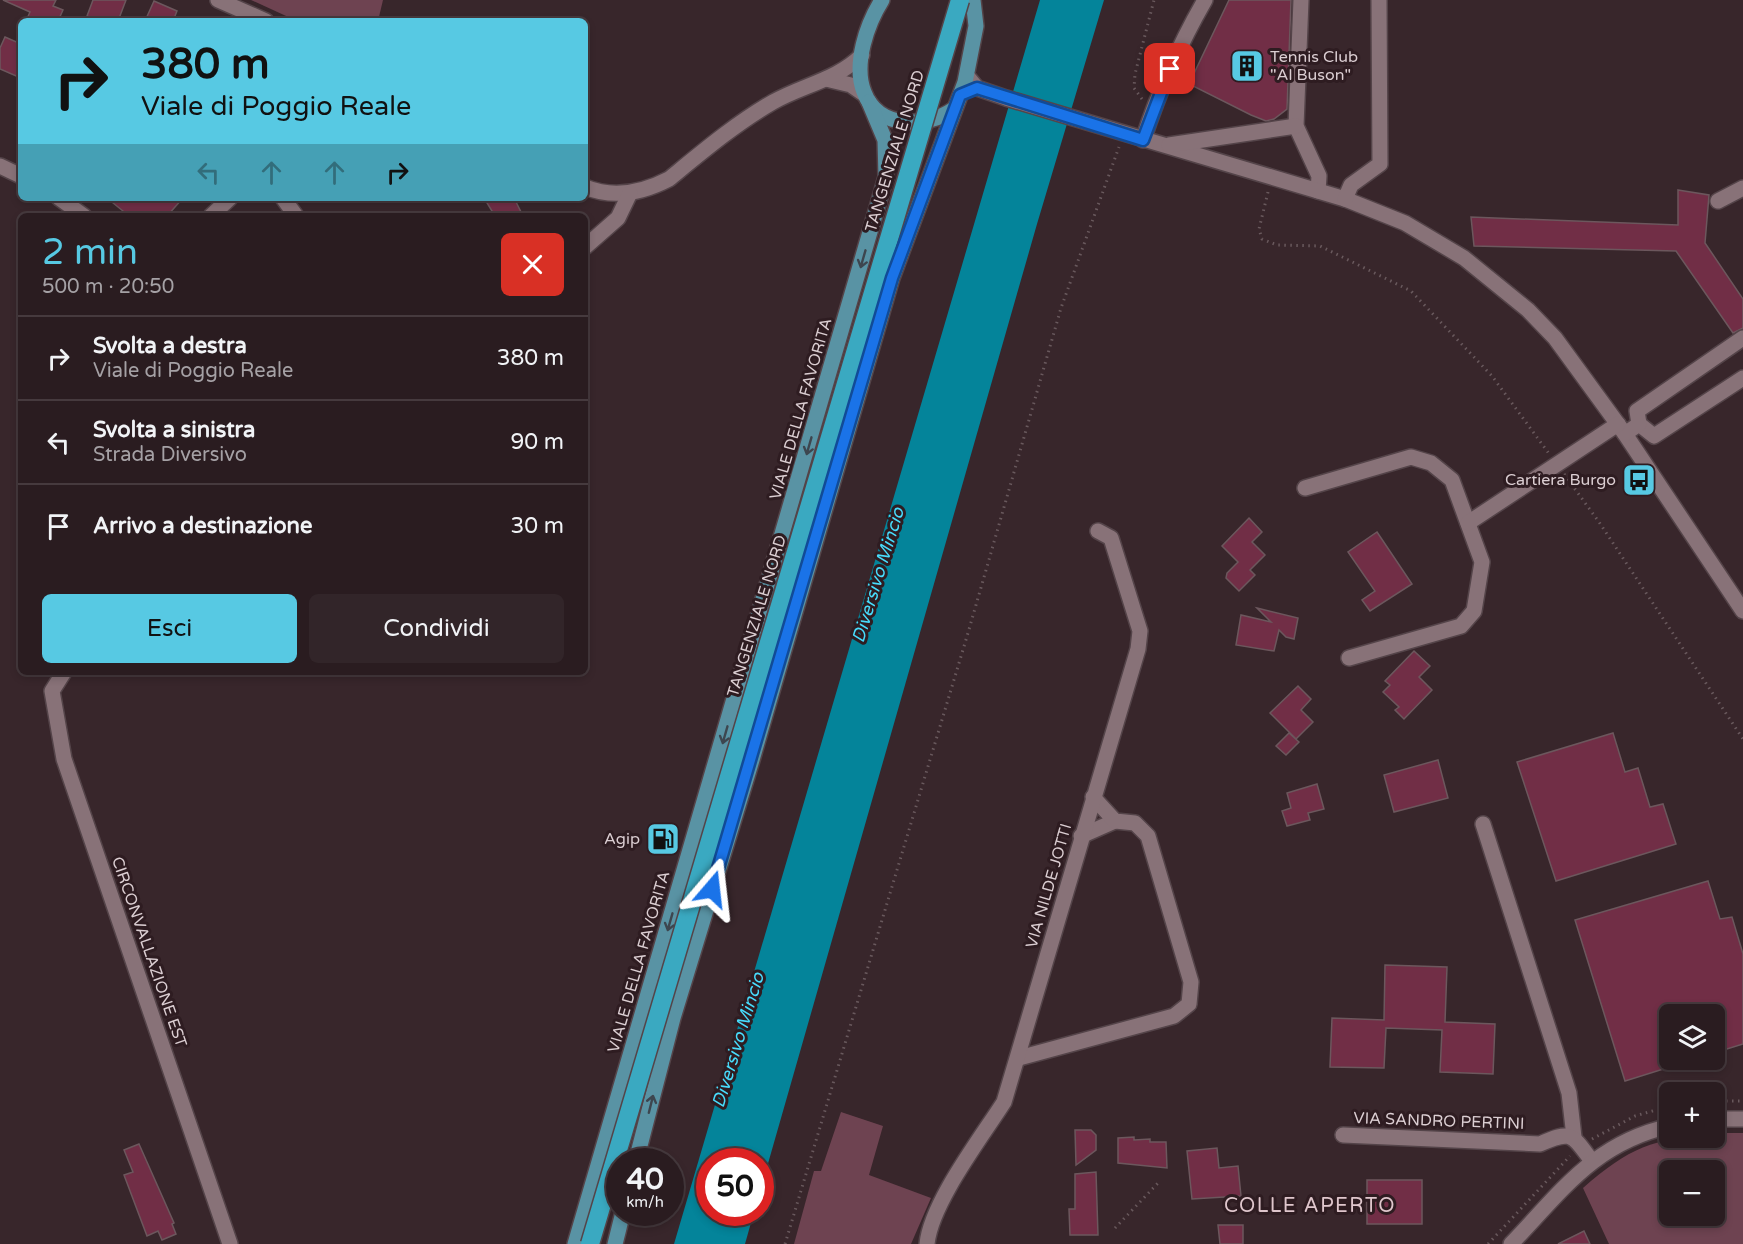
<!DOCTYPE html>
<html lang="it">
<head>
<meta charset="utf-8">
<style>
	:root { --surface:#2a1c20; --page:#322529; --text:#f1f3f6; --muted:#a5a1a5; --line:#463a3e; --accent:#57c9e3 }
	body { margin:0; font-family:"Varela Round",sans-serif; background:var(--page); color:var(--text); height:100vh; display:flex; flex-direction:column; font-size:22px; white-space:nowrap }
	* { box-sizing:border-box; margin:0 }
	p { font-size:20px; color:var(--muted) }
	.icon { flex:none; width:33px; height:33px; fill:none; stroke:currentColor; stroke-width:2; stroke-linecap:round; stroke-linejoin:round }
	.map { position:relative; flex:1; overflow:hidden }
	.drawer { position:absolute; left:18px; top:213px; width:570px; height:462px; display:flex; flex-direction:column; background:var(--surface); border-radius:9px; box-shadow:0 3px 9px #0003,0 0 0 2px var(--line) }
	.drawer>* { flex:none }
	.top-card { position:absolute; left:18px; top:18px; width:570px; height:183px; border-radius:9px; box-shadow:0 3px 9px #0003,0 0 0 2px var(--line); background:#57c9e3; color:#111; overflow:hidden }
	.controls { position:absolute; left:1659px; top:1004px; display:grid; gap:12px }
	.controls a { display:grid; place-items:center; width:66px; height:66px; border-radius:9px; background:var(--surface); box-shadow:0 3px 9px #0003,0 0 0 2px var(--line); font-size:30px }
	.speed { position:absolute; left:606px; top:1148px; display:flex; gap:12px; font-size:30px; font-weight:700; text-align:center }
	.speed>* { display:grid; place-content:center; width:78px; height:78px; border-radius:50%; background:var(--surface); box-shadow:0 3px 9px #0003,0 0 0 2px var(--line); line-height:1 }
	.speed small { font-size:15px; font-weight:400 }
	.speed .limit { border:9px solid #d22; background:#fff; color:#111 }
	.pin { position:absolute; display:grid; place-items:center; width:51px; height:51px; color:#fff; margin:-26px; border-radius:12px; box-shadow:0 3px 9px #0006 }
	.me { position:absolute; width:66px; margin:-33px; rotate:17deg; stroke-linejoin:round; filter:drop-shadow(0 0 4px #0008) }
	.turn { display:flex; align-items:center; gap:21px; height:126px; padding:0 24px; font-size:27px }
	.turn .icon { width:78px; height:78px; stroke-width:2.5 }
	.turn b { display:block; font-size:42px; line-height:51px }
	.lanes { display:flex; align-items:center; height:57px; padding:0 24px; background:#0003; justify-content:center; gap:30px; direction:ltr }
	.lanes .off { opacity:.35 }
	.round { display:grid; place-items:center; flex:none; width:63px; height:63px; border-radius:9px; background:var(--page) }
	.headline { display:flex; align-items:center; justify-content:space-between; height:102px; padding:0 24px }
	h1 { font-size:36px; font-weight:600; line-height:45px; color:var(--accent) }
	.cta { display:flex; gap:12px; margin-top:auto; padding:12px 24px }
	.cta a { flex:1; height:69px; border-radius:9px; background:var(--accent); color:#111; font-size:24px; font-weight:600; line-height:69px; text-align:center }
	.cta a+a { background:var(--page); color:var(--text) }
	ul { padding:0; list-style:none }
	li { display:flex; align-items:center; gap:18px; height:84px; padding:0 24px; border-top:2px solid var(--line) }
	li div { flex:1 }
	li b { display:block; font-size:22px }
	li em { font-style:normal }
	.map>svg:first-child { display:block }
</style>
</head>
<body>
<div class="map">
<svg width="1743" height="1244" viewBox="0 0 1743 1244">
	<rect width="100%" height="100%" fill="#38262b"/>
	<g fill="#6e4351" fill-rule="evenodd">
		<path d="M 251,0 L 383,0 L 378,21 L 297,21 Z"/>
		<path d="M 841,1112 L 883,1126 L 869,1175 L 931,1198 L 911,1244 L 794,1244 L 814,1171 L 821,1171 Z"/>
		<path d="M 1715,1133 L 1743,1133 L 1743,1244 L 1609,1244 L 1583,1188 C 1629,1148 1653,1137 1714,1137 ZM 1670,1170 L 1714,1170 L 1714,1215 L 1670,1215 Z"/>
	</g>
	<path fill="#04849a" d="M 1040,0 L 1104,0 L 1037,224 L 761,1188 L 760,1161 L 710,1161 L 710,1212 L 754,1212 L 745,1244 L 674,1244 Z"/>
	<g fill="#712e46" stroke="#6c575d" stroke-width="1.5">
		<path d="M 3,0 L 56,0 L 53,6 L 63,10 L 58,21 L 26,21 L 30,12 Z"/>
		<path d="M 93,0 L 126,0 L 118,21 L 100,21 L 87,16 Z"/>
		<path d="M 1229,0 L 1291,0 L 1287,109 L 1274,119 L 1266,121 L 1251,115 L 1189,84 Z"/>
		<path d="M 154,1 L 177,11 L 173,21 L 145,21 Z"/>
		<path d="M 5,37 L 21,44 L 21,78 L 0,69 L 0,48 Z"/>
		<path d="M 1678,190 L 1709,195 L 1705,243 L 1743,299 L 1743,328 L 1733,333 L 1676,251 L 1474,246 L 1471,217 L 1678,225 Z"/>
		<path d="M 107,198 L 183,198 L 167,216 L 119,216 L 123,211 Z"/>
		<path d="M 484,198 L 514,198 L 521,212 L 514,216 L 495,216 Z"/>
		<path d="M 1249,518 L 1262,532 L 1252,542 L 1265,555 L 1250,570 L 1255,575 L 1239,591 L 1226,578 L 1227,573 L 1238,562 L 1222,546 Z"/>
		<path d="M 1377,532 L 1412,584 L 1370,611 L 1362,600 L 1375,591 L 1348,552 Z"/>
		<path d="M 1257,608 L 1298,618 L 1294,639 L 1286,637 L 1279,630 L 1274,651 L 1236,645 L 1241,615 L 1271,622 Z"/>
		<path d="M 1414,651 L 1430,666 L 1419,677 L 1432,690 L 1404,719 L 1395,710 L 1399,707 L 1383,692 L 1390,685 L 1385,681 Z"/>
		<path d="M 1298,686 L 1311,699 L 1301,710 L 1313,722 L 1296,739 L 1270,713 Z"/>
		<path d="M 1289,733 L 1299,742 L 1286,755 L 1276,746 Z"/>
		<path d="M 1613,733 L 1625,772 L 1638,768 L 1650,807 L 1663,804 L 1676,844 L 1556,881 L 1517,762 Z"/>
		<path d="M 1438,760 L 1448,798 L 1394,812 L 1384,775 Z"/>
		<path d="M 1317,784 L 1324,809 L 1308,813 L 1310,820 L 1287,826 L 1282,811 L 1291,808 L 1287,793 Z"/>
		<path d="M 1708,881 L 1720,919 L 1732,917 L 1743,954 L 1743,1044 L 1714,1053 L 1714,1014 L 1670,1014 L 1670,1067 L 1625,1081 L 1575,920 Z"/>
		<path d="M 1385,965 L 1447,967 L 1445,1022 L 1495,1024 L 1493,1074 L 1440,1072 L 1442,1030 L 1386,1028 L 1384,1068 L 1330,1067 L 1332,1018 L 1384,1020 Z"/>
		<path d="M 1075,1130 L 1091,1130 L 1096,1135 L 1096,1150 L 1076,1165 Z"/>
		<path d="M 1134,1137 L 1134,1140 L 1150,1139 L 1150,1142 L 1166,1142 L 1167,1168 L 1118,1163 L 1118,1138 Z"/>
		<path d="M 139,1144 L 174,1223 L 172,1224 L 176,1234 L 162,1240 L 158,1231 L 147,1236 L 124,1175 L 133,1172 L 124,1150 Z"/>
		<path d="M 1217,1148 L 1219,1168 L 1238,1166 L 1241,1196 L 1192,1199 L 1187,1151 Z"/>
		<path d="M 1096,1172 L 1098,1235 L 1070,1235 L 1069,1209 L 1075,1209 L 1075,1174 Z"/>
		<rect x="1367" y="1180" width="55" height="44"/>
		<path d="M 1218,1225 L 1243,1225 L 1243,1244 L 1220,1244 Z"/>
		<path d="M 1584,1231 L 1590,1244 L 1558,1244 Z"/>
	</g>
	<g fill="none" stroke-linecap="round" stroke-linejoin="round">
		<defs>
			<g id="minor">
				<path d="M 218,0 L 266,21"/>
				<path d="M 1301,0 L 1296,126 L 1319,176 L 1318,191"/>
				<path d="M 967,76 L 977,88 L 1006,98 L 1345,199 L 1405,223 L 1464,258 L 1528,310 L 1555,338 L 1625,434 L 1743,611"/>
				<path d="M 826,79 L 851,85 L 864,94"/>
				<path d="M 1143,140 C 1159,91 1179,45 1205,0"/>
				<path d="M 1169,145 L 1296,126"/>
				<path d="M 0,166 L 21,176"/>
				<path d="M 585,187 C 614,199 642,193 669,179 C 702,152 735,124 773,102 C 803,85 837,80 862,55"/>
				<path d="M 59,198 L 84,216"/>
				<path d="M 283,198 L 296,216"/>
				<path d="M 1345,199 L 1351,185 L 1380,164 L 1379,0"/>
				<path d="M 1718,201 L 1743,188"/>
				<path d="M 211,216 L 230,198"/>
				<path d="M 585,247 L 618,218 L 630,193"/>
				<path d="M 1639,424 L 1654,436 L 1743,378"/>
				<path d="M 1625,434 L 1639,424 L 1637,411 L 1743,338"/>
				<path d="M 1305,488 L 1411,457 L 1431,463 L 1452,480 L 1482,562 L 1474,611 L 1461,626 L 1349,658"/>
				<path d="M 1468,523 L 1618,424"/>
				<path d="M 64,672 L 52,691 L 64,759 L 230,1244"/>
				<path d="M 1483,824 L 1569,1093 L 1574,1137"/>
				<path d="M 1081,836 L 1115,821"/>
				<path d="M 1019,1058 L 1174,1016 L 1189,1004 L 1191,982 L 1148,836 L 1135,823 L 1115,821 L 1093,797"/>
				<path d="M 1714,1119 L 1743,1119"/>
				<path d="M 1343,1135 L 1540,1144 C 1571,1130 1572,1134 1591,1160"/>
				<path d="M 927,1244 C 931,1203 981,1138 1004,1102 L 1138,649 L 1140,631 L 1111,538 L 1098,531"/>
				<path d="M 1511,1244 C 1562,1191 1594,1143 1670,1126"/>
			</g>
			<g id="major">
				<path d="M 882,0 C 867,24 853,64 864,92 C 878,130 927,128 954,109"/>
				<path d="M 636,1161 L 673,1018 L 752,760 L 892,278 L 965,82 L 976,26 L 973,0"/>
				<path d="M 575,1244 L 886,177 L 885,140 L 869,102"/>
				<path d="M 615,1244 L 623,1212"/>
			</g>
		</defs>
		<use href="#minor" stroke="#544449" stroke-width="18"/>
		<use href="#major" stroke="#544449" stroke-width="18"/>
		<g stroke="#69595d" stroke-width="3" stroke-dasharray="1.5 4.5" stroke-linecap="butt">
			<path d="M 1142,99 L 1134,88 L 1135,74 L 1154,0"/>
			<path d="M 1268,192 L 1259,229 L 1262,239 L 1277,245 L 1320,246 L 1411,291 L 1492,376 L 1550,455"/>
			<path d="M 1564,474 L 1599,522 L 1743,739"/>
			<path d="M 1714,1101 L 1743,1101"/>
			<path d="M 1592,1139 L 1635,1116 L 1670,1106"/>
			<path d="M 1115,1228 L 1160,1181"/>
			<path d="M 785,1244 L 968,633 L 1061,308 L 1119,147"/>
			<path d="M 1488,1244 L 1570,1156"/>
		</g>
		<use href="#minor" stroke="#887278" stroke-width="15"/>
		<use href="#major" stroke="#5993a4" stroke-width="15"/>
		<defs>
			<path id="highway-bridge" d="M 590,1244 L 960,0"/>
		</defs>
		<use href="#highway-bridge" stroke="#544449" stroke-width="21" stroke-linecap="butt"/>
		<use href="#highway-bridge" stroke="#3aa9c1" stroke-width="18"/>
	</g>
	<defs><path id="oneway-shaft" d="M-6 0H5M1.5-3L5.5 0L1.5 3" fill="none" stroke-width="1.6" stroke-linecap="round" stroke-linejoin="round" transform="scale(1.5)"/></defs>
	<g stroke="#3d464f">
		<use href="#oneway-shaft" transform="translate(863 259) rotate(106)"/>
		<use href="#oneway-shaft" transform="translate(809 446) rotate(106)"/>
		<use href="#oneway-shaft" transform="translate(725 735) rotate(106)"/>
		<use href="#oneway-shaft" transform="translate(670 922) rotate(106)"/>
		<use href="#oneway-shaft" transform="translate(651 1104) rotate(-76)"/>
	</g>
	<g fill="none" stroke-linecap="round" stroke-linejoin="round">
		<defs>
			<path id="route" d="M 712,889 L 892,278 L 960,95 L 977,88 L 1143,140 L 1170,69"/>
		</defs>
		<use href="#route" stroke="#114b97" stroke-width="15"/>
		<use href="#route" stroke="#1a73e8" stroke-width="10"/>
	</g>
	<defs>
		<symbol id="building-square" viewBox="-11 -11 22 22"><rect x="-9" y="-9" width="18" height="18" rx="4" fill="#57c9e3" stroke="#2e1c21"/><path d="M-4-6H4V6H1V3H-1V6H-4ZM-2.5-4.3h1.7v1.8h-1.7ZM.8-4.3h1.7v1.8H.8ZM-2.5-1h1.7V.8h-1.7ZM.8-1h1.7V.8H.8Z" fill="#111"/></symbol>
		<symbol id="bus-square" viewBox="-11 -11 22 22"><rect x="-9" y="-9" width="18" height="18" rx="4" fill="#57c9e3" stroke="#2e1c21"/><path d="M-5-6H5V4H4V6H2V4H-2V6H-4V4H-5ZM-3.5-4V0h7V-4ZM-3.5 1.2v1.5H-2V1.2ZM2 1.2v1.5H3.5V1.2Z" fill="#111"/></symbol>
		<symbol id="fuel-square" viewBox="-11 -11 22 22"><rect x="-9" y="-9" width="18" height="18" rx="4" fill="#57c9e3" stroke="#2e1c21"/><path d="M-5.5-6h7V0h2V4h1.3V-2.5L3-4.5l.8-.8L6-3V5H2.5V1h-1V6h-7ZM-4.2-4.7v3.2H.2V-4.7Z" fill="#111"/></symbol>
	</defs>
	<g fill-rule="evenodd">
		<use href="#building-square" x="1228" y="47" width="38" height="38"/>
		<use href="#bus-square" x="1620" y="461" width="38" height="38"/>
		<use href="#fuel-square" x="644" y="820" width="38" height="38"/>
	</g>
	<g text-anchor="middle" dominant-baseline="central" stroke-width="6" stroke-linejoin="round" paint-order="stroke">
		<g font-size="16" fill="#dbced2" stroke="#2e1c21" text-anchor="end">
			<text x="1270" y="57" text-anchor="start">Tennis Club<tspan x="1270" dy="18">"Al Buson"</tspan></text>
			<text x="1616" y="480">Cartiera Burgo</text>
			<text x="640" y="839">Agip</text>
		</g>
		<g font-size="16" fill="#dbced2" stroke="#2e1c21">
			<text transform="translate(895 151) rotate(-73)">TANGENZIALE NORD</text>
			<text transform="translate(801 409) rotate(-74)">VIALE DELLA FAVORITA</text>
			<text transform="translate(757 616) rotate(-73)">TANGENZIALE NORD</text>
			<text transform="translate(1049 886) rotate(-74)">VIA NILDE JOTTI</text>
			<text transform="translate(149 952) rotate(71)">CIRCONVALLAZIONE EST</text>
			<text transform="translate(639 962) rotate(-74)">VIALE DELLA FAVORITA</text>
			<text transform="translate(1439 1121) rotate(2)">VIA SANDRO PERTINI</text>
		</g>
		<g font-size="18" font-style="italic" fill="#48dcfc" stroke="#2e1c21">
			<text transform="translate(878 575) rotate(-73)">Diversivo Mincio</text>
			<text transform="translate(738 1040) rotate(-73)">Diversivo Mincio</text>
		</g>
		<g font-size="20" letter-spacing="1.5" fill="#dfc6cc" stroke="#2e1c21">
			<text x="1310" y="1206">COLLE APERTO</text>
		</g>
	</g>
</svg>
<div class="controls">
<a><svg class="icon" aria-label="layers" viewBox="0 0 24 24"><path d="M12 4l9 5-9 5-9-5zM3 14l9 5 9-5"/></svg></a>
<a>+</a>
<a>−</a>
</div>
<div class="speed"><div>40<small>km/h</small></div><div class="limit">50</div></div>
<div class="pin" style="left:1170px;top:69px;background:#d93025"><svg class="icon" aria-label="arrive" viewBox="0 0 24 24"><path d="M6 21V4h12l-3 4 3 4H6"/></svg></div>
<svg class="me" style="left:712px;top:889px" viewBox="-20 -20 40 40"><path d="M0-17L14 15 0 8-14 15z" fill="#1a73e8" stroke="#fff" stroke-width="4"/></svg>
<div class="top-card">
<div class="turn"><svg class="icon" aria-label="right" viewBox="0 0 24 24"><path d="M7 20v-9h11M14 6l5 5-5 5"/></svg><div><b>380 m</b>Viale di Poggio Reale</div></div>
<div class="lanes"><svg class="icon off" aria-label="left" viewBox="0 0 24 24"><path d="M17 20v-9H6M10 6l-5 5 5 5"/></svg><svg class="icon off" aria-label="ahead" viewBox="0 0 24 24"><path d="M12 20V5M6 11l6-6 6 6"/></svg><svg class="icon off" aria-label="ahead" viewBox="0 0 24 24"><path d="M12 20V5M6 11l6-6 6 6"/></svg><svg class="icon" aria-label="right" viewBox="0 0 24 24"><path d="M7 20v-9h11M14 6l5 5-5 5"/></svg></div>
</div>
<section class="drawer">
<div class="headline"><div><h1>2 min</h1><p>500 m · 20:50</p></div><a class="round" style="background:#d93025;color:#fff"><svg class="icon" aria-label="close" viewBox="0 0 24 24"><path d="M6 6l12 12M18 6L6 18"/></svg></a></div>
<ul>
<li><svg class="icon" aria-label="right" viewBox="0 0 24 24"><path d="M7 20v-9h11M14 6l5 5-5 5"/></svg><div><b>Svolta a destra</b><p>Viale di Poggio Reale</p></div><em>380 m</em></li>
<li><svg class="icon" aria-label="left" viewBox="0 0 24 24"><path d="M17 20v-9H6M10 6l-5 5 5 5"/></svg><div><b>Svolta a sinistra</b><p>Strada Diversivo</p></div><em>90 m</em></li>
<li><svg class="icon" aria-label="arrive" viewBox="0 0 24 24"><path d="M6 21V4h12l-3 4 3 4H6"/></svg><div><b>Arrivo a destinazione</b></div><em>30 m</em></li>
</ul>
<div class="cta"><a>Esci</a><a>Condividi</a></div>
</section>
</div>
</body>
</html>
